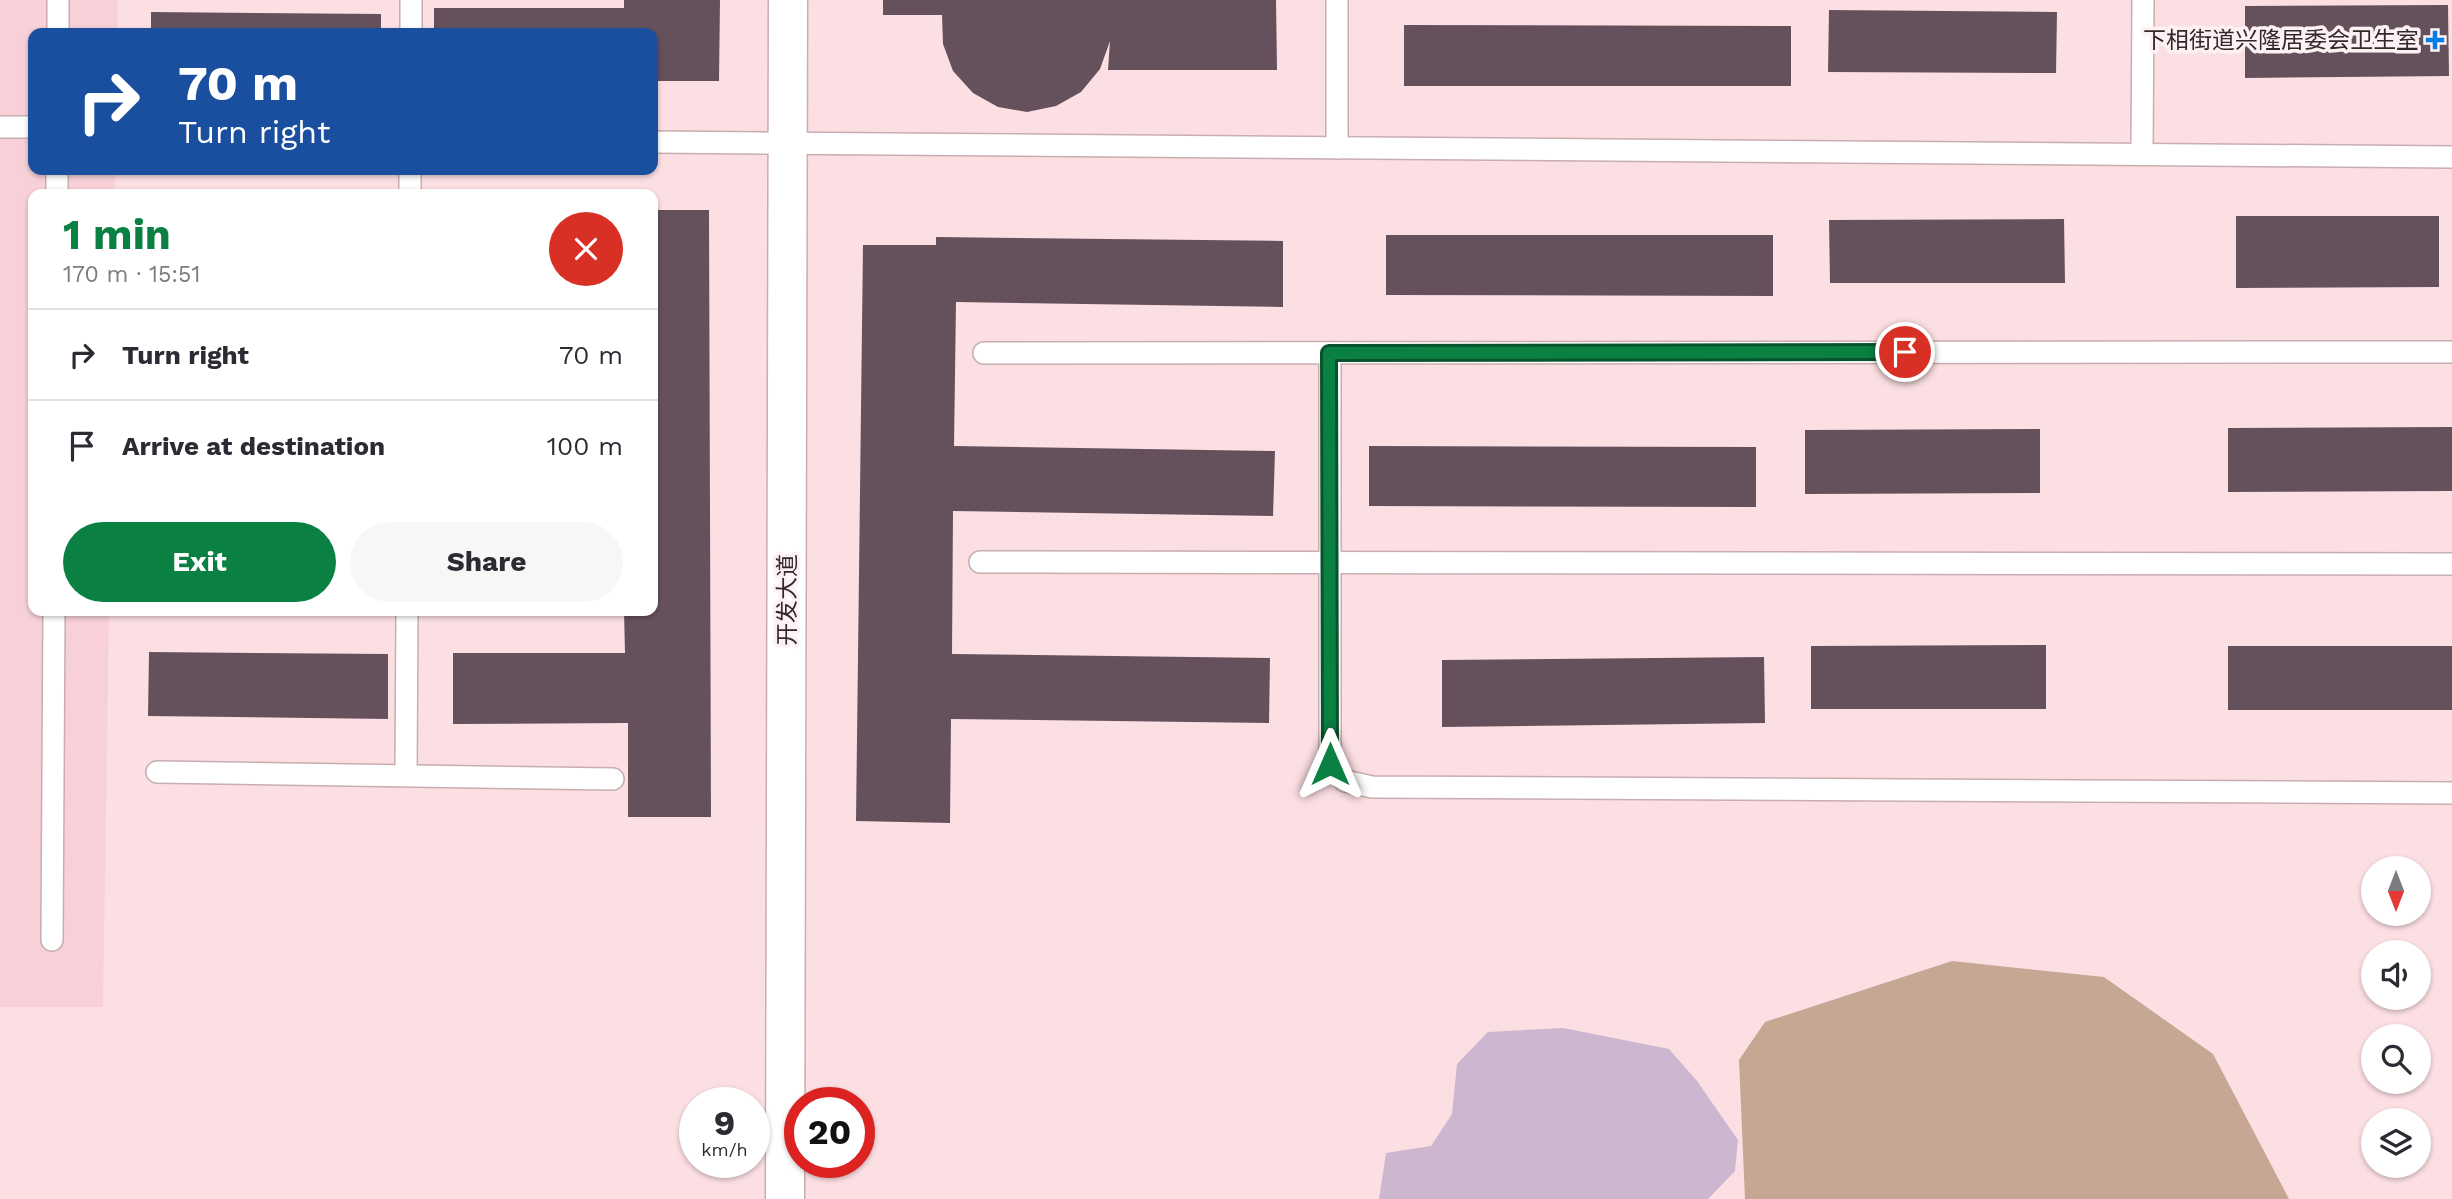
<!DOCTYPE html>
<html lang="en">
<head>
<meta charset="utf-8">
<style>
	:root { --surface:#fff; --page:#f7f7f7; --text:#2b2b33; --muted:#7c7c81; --line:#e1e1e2; --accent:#0b8043 }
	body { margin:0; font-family:"Work Sans","Noto Sans SC",sans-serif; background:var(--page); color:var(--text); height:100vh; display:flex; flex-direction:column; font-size:26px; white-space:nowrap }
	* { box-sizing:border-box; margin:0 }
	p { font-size:23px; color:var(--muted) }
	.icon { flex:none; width:38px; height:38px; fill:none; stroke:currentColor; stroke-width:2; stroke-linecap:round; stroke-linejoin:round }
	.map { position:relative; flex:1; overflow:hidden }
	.side { position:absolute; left:28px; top:189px; width:630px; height:427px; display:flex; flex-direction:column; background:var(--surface); border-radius:14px; box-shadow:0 2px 5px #0004 }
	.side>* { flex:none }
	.banner { position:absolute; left:28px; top:28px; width:630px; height:147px; border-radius:14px; box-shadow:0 2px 5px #0004; background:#1a4fa0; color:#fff; overflow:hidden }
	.needle { width:46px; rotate:180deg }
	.fabs { position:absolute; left:2361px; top:856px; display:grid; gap:14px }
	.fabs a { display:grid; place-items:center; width:70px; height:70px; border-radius:50%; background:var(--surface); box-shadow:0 2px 5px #0004; font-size:35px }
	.speed { position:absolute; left:679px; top:1087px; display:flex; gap:14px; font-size:35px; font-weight:700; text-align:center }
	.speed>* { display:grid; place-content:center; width:91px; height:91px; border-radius:50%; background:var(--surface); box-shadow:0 2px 5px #0004; line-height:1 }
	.speed small { font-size:18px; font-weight:400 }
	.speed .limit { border:10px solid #d22; background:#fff; color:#111 }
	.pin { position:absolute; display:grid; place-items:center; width:60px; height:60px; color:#fff; margin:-30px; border:4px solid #fff; border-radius:50%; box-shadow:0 2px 7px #0007 }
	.me { position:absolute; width:77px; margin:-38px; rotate:0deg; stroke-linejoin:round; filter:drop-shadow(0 0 5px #0008) }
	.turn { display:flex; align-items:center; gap:24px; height:147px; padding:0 35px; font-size:32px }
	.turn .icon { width:91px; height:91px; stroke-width:2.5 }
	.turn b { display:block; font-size:49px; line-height:60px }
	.round { display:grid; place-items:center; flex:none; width:74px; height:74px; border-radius:37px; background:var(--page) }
	.headline { display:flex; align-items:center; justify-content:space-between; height:119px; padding:0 35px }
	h1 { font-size:42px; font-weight:700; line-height:52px; color:var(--accent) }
	.primary-button { display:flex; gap:14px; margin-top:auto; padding:14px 35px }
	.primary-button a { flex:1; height:80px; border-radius:42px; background:var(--accent); color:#fff; font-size:28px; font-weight:700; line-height:80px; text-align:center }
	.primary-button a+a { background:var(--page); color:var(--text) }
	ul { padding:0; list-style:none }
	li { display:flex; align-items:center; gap:21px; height:91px; padding:0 35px; border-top:2px solid var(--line) }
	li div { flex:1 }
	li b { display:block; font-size:26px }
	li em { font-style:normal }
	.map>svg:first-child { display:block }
</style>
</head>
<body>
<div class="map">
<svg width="2452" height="1199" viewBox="0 0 2452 1199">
	<rect width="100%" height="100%" fill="#fcdfe3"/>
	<path fill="#f7d1d7" d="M 0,0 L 118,0 L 117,33 L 33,33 L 33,170 L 115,170 L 115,194 L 33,194 L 33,611 L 109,611 L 103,1007 L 0,1007 Z"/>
	<path fill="#c5a794" d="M 1952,961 L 2104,977 L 2213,1054 L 2289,1199 L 1745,1199 L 1739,1060 L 1765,1022 Z"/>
	<path fill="#ccb6d0" d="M 1563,1028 L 1669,1049 L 1697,1081 L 1738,1140 L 1735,1171 L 1708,1199 L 1379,1199 L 1386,1153 L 1431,1146 L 1452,1114 L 1457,1064 L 1488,1032 Z"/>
	<g fill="#65515c">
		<path d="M 624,0 L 720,0 L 719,81 L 653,81 L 653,33 L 434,33 L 434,8 L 624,8 Z"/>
		<path d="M 883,0 L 1276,0 L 1277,70 L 1108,70 L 1110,41 L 1100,69 L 1081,92 L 1056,106 L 1027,112 L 998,107 L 973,93 L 953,71 L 943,44 L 942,15 L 883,15 Z"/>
		<path d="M 2448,5 L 2449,76 L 2245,78 L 2245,6 Z"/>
		<path d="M 1829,10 L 2057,12 L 2056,73 L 1828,72 Z"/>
		<path d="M 151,12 L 381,14 L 381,33 L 151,33 Z"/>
		<path d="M 1404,25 L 1791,26 L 1791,86 L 1404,86 Z"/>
		<path d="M 653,210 L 709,210 L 711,817 L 628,817 L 628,723 L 453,724 L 453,653 L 625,653 L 624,611 L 653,611 Z"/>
		<path d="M 2236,216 L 2439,216 L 2439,287 L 2236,288 Z"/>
		<path d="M 2064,219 L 2065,283 L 1830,283 L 1829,220 Z"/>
		<path d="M 1386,235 L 1773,235 L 1773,296 L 1386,295 Z"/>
		<path d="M 936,237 L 1283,241 L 1283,307 L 956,302 L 954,446 L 1275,451 L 1273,516 L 953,511 L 952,654 L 1270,658 L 1269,723 L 951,719 L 950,823 L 856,821 L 863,245 L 936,245 Z"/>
		<path d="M 2452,427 L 2452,491 L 2228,492 L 2228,428 Z"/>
		<path d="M 2040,429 L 2040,493 L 1805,494 L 1805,430 Z"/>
		<path d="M 1369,446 L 1756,447 L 1756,507 L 1369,506 Z"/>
		<path d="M 2046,645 L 2046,709 L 1811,709 L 1811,646 Z"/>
		<rect x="2228" y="646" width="224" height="64"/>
		<path d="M 149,652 L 388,654 L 388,719 L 148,716 Z"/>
		<path d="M 1764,657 L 1765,723 L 1442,727 L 1442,660 Z"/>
	</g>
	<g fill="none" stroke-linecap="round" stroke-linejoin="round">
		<defs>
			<g id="lane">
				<path d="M 1337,0 L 1337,148"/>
				<path d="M 58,33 L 58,0"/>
				<path d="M 411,33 L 411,0"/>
				<path d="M 0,127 L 33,127"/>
				<path d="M 653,142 L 2452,157"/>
				<path d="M 2142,154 L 2143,0"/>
				<path d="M 57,194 L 57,170"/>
				<path d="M 410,194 L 410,170"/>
				<path d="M 984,353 L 2452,352"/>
				<path d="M 1330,353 L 1330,764 L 1345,781 L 1372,787 L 2452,793"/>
				<path d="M 980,562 L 2452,564"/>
				<path d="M 157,772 L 613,779"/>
				<path d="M 406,775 L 407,611"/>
				<path d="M 52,940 L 54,611"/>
			</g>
			<path id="secondary" d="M 785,1199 L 788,0"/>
		</defs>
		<use href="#lane" stroke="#c8adb1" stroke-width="24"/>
		<use href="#secondary" stroke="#c8adb1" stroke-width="41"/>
		<use href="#lane" stroke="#fff" stroke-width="21"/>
		<use href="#secondary" stroke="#fff" stroke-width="38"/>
	</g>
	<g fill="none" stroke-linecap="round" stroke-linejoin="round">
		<defs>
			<path id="route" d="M 1330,764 L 1329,353 L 1905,352"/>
		</defs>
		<use href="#route" stroke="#07532c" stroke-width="18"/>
		<use href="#route" stroke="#0b8043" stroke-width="12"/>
	</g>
	<path fill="#0080e6" stroke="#fdf1f3" stroke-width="2.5" d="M2431.5 29.5h7v7h7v7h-7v7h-7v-7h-7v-7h7z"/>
	<g text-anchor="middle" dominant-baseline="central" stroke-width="7" stroke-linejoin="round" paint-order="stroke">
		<g font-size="23" fill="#33282a" stroke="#fdf1f3" text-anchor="end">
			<text x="2419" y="40">下相街道兴隆居委会卫生室</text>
		</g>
		<g font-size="23" fill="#33282a" stroke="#fdf1f3">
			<text transform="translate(787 600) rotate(-90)">开发大道</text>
		</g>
	</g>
</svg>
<div class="fabs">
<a><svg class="needle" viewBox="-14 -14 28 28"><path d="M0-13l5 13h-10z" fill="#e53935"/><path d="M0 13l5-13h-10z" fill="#7c7c81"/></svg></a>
<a><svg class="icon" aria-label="sound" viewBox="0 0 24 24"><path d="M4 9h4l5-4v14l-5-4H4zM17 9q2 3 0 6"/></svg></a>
<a><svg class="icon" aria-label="search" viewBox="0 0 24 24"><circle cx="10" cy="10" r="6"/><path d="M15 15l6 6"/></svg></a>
<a><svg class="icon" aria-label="layers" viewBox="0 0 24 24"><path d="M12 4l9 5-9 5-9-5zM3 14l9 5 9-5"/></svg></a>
</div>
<div class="speed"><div>9<small>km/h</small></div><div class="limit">20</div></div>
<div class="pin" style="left:1905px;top:352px;background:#d93025"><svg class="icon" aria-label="arrive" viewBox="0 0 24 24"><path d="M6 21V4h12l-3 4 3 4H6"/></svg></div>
<svg class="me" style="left:1330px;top:764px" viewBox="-20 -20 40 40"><path d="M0-17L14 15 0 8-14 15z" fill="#0b8043" stroke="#fff" stroke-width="4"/></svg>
<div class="banner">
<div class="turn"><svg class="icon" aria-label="right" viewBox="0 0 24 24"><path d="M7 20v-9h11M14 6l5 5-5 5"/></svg><div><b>70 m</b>Turn right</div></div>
</div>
<section class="side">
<div class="headline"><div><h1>1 min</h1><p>170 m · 15:51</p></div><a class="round" style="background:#d93025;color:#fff"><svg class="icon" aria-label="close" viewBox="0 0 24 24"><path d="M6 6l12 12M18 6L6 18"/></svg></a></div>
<ul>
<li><svg class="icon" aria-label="right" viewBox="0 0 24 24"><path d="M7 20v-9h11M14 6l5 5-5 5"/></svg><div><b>Turn right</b></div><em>70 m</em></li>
<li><svg class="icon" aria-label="arrive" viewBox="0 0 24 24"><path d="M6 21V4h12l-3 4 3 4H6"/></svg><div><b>Arrive at destination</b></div><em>100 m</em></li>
</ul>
<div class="primary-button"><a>Exit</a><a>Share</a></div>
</section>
</div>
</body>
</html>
